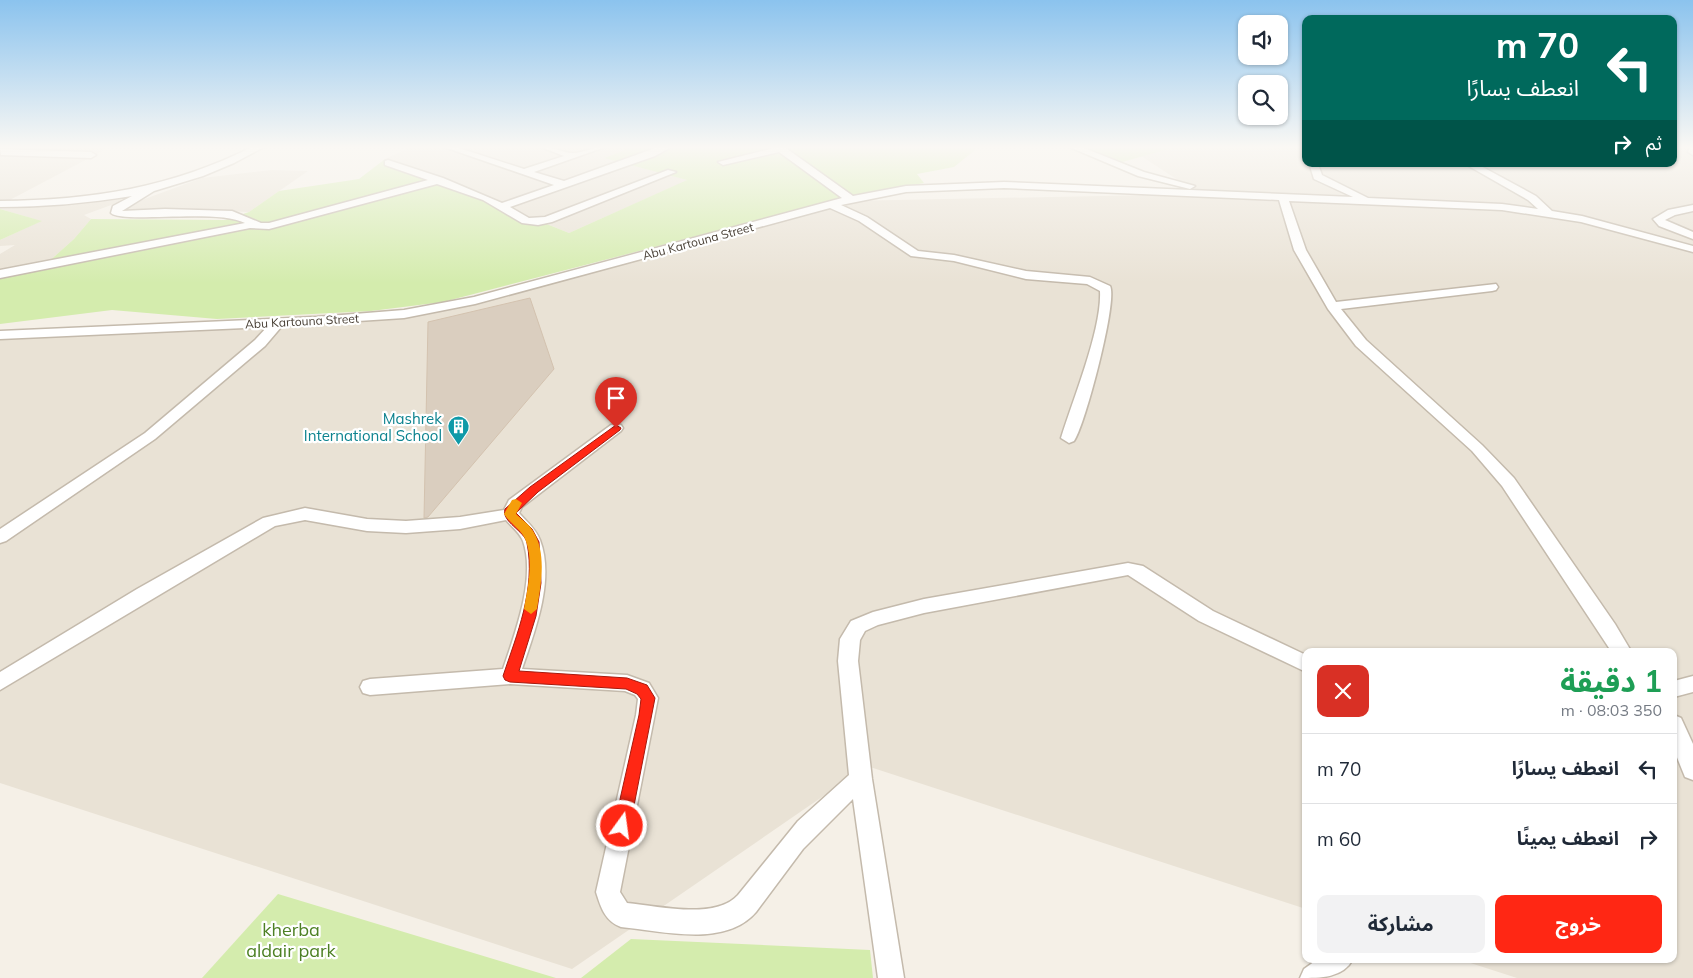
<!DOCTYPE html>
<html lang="ar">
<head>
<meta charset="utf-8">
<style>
	:root { --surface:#fff; --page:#f2f2f3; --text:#1f2937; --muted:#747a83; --line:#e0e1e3; --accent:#ff2714 }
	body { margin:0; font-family:Mulish,"Noto Sans Arabic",sans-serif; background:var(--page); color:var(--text); direction:rtl; height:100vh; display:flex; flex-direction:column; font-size:19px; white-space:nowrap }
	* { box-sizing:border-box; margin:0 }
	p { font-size:16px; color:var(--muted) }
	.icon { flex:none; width:28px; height:28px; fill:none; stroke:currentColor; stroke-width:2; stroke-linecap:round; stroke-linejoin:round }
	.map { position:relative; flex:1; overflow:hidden; direction:ltr }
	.sheet { position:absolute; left:1302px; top:648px; width:375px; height:315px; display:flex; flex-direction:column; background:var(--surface); border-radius:10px; box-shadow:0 1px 4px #0004; direction:rtl }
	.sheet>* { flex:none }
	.banner { position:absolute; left:1302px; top:15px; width:375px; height:152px; border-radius:10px; box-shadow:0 1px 4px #0004; direction:rtl; background:#00695c; color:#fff; overflow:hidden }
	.controls { position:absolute; left:1238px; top:15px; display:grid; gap:10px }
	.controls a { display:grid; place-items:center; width:50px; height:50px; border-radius:10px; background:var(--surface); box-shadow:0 1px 4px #0004; font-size:25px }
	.pin { position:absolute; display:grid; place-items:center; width:42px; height:42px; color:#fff; margin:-51px -21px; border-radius:50% 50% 50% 0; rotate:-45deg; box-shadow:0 0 5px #0007 }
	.pin .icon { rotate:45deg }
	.me { position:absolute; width:55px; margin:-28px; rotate:14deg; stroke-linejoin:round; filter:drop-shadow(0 0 4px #0008) }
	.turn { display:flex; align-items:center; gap:18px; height:105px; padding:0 15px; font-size:22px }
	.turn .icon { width:65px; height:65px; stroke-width:2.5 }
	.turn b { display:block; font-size:35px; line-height:42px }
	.then { display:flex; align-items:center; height:48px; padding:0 15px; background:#0003; gap:10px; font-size:19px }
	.round { display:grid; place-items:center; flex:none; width:52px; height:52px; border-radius:10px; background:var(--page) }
	.summary { display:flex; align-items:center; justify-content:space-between; height:85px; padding:0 15px }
	h1 { font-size:30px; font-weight:700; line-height:38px; color:#1e9e55 }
	.action { display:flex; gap:10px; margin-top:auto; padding:10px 15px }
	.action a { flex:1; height:58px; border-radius:10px; background:var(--accent); color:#fff; font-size:20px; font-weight:700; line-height:58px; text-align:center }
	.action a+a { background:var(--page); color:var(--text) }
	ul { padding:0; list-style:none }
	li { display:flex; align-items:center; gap:15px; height:70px; padding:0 15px; border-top:1px solid var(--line) }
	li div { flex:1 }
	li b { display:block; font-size:19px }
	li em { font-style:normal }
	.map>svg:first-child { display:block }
</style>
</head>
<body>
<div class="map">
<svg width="1693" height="978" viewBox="0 0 1693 978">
	<rect width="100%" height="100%" fill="#f5f0e7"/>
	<g fill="#e9e2d5">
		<path d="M 17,146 L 112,146 L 6,202 L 0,201 L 0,153 Z"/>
		<path d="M 413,146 L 636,146 L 605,158 L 688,180 L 569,233 L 385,159 Z"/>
		<path d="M 1126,146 L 1306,146 L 1306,164 L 1674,164 L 1674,146 L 1693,146 L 1693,978 L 1517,978 L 1458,959 L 1674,959 L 1674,651 L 1306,651 L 1306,909 L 867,766 L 572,969 L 0,783 L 0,335 L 435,307 L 847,201 L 1199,194 Z"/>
		<path d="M 272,170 L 308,171 L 249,212 L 168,209 L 120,211 L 131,204 L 202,178 Z"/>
		<path d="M 114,198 L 122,198 L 122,201 L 84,215 L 91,219 L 74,239 L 46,264 L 0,273 L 0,254 L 15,245 L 0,246 L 0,240 L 41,221 L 0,209 L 75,204 Z"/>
	</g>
	<g fill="#d4ecad">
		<path d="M 636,146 L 973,146 L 975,150 L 954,167 L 917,174 L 924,183 L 839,199 L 443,302 L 371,311 L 217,319 L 112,310 L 0,324 L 0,273 L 46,264 L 74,239 L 91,219 L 225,220 L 249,212 L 279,191 L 359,179 L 385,159 L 569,233 L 687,180 L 604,158 Z"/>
		<path d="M 1080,146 L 1178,146 L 1119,163 Z"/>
		<path d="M 0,209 L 42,221 L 0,240 Z"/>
		<path d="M 278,894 L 556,978 L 202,978 Z"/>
		<path d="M 631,939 L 870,950 L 873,978 L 581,978 Z"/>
	</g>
	<path fill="#dacebf" stroke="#d3c2af" d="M 530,298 L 554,369 L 428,517 L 424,518 L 428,322 Z"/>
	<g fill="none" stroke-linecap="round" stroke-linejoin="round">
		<defs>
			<g id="minor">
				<path d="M 254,146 L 266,146 L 234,163 L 203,176 L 154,191 L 122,211 L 165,209 L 232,211 L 261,223 L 269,223 L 428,180 L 385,165 L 385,161 L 388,160 L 443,178 L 502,203 L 554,185 L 441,146 L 453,146 L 524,169 L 564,156 L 538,146 C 551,146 563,153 573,153 C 583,153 595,146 608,146 L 534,172 L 564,181 L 661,146 L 673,146 L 655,156 L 510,207 L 529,218 L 545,217 L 668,170 L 676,172 L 552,222 L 538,225 L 522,223 L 483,200 L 437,184 L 269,229 L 250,228 L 0,278 L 0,270 L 245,223 C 217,208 122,224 111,213 L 113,206 L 132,196 C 88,203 45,207 0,207 L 0,201 C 92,200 171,188 254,146 Z"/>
				<path d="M 773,146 L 783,146 L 853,196 L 906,186 L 1004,182 L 1353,197 L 1314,179 L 1310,166 L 1318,164 L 1322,175 L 1368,198 L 1502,204 L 1538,209 L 1528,200 L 1465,164 L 1477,164 L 1536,196 L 1552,211 L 1582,216 L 1693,246 L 1693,252 L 1581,222 L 1502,210 L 1289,201 L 1306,250 L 1336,302 L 1496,284 L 1498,287 L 1496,290 L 1492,291 L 1341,309 L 1366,340 L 1482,445 L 1514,478 L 1615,624 L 1631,651 L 1611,651 L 1502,486 L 1472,451 L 1356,346 L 1328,309 L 1294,250 L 1279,200 L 1004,188 L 906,192 L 841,205 L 867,217 L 918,251 L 954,255 L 1026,271 L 1090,277 L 1110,286 C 1118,300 1085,426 1074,441 L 1069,443 L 1061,438 C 1073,399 1102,329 1100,291 L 1087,284 L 1026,279 L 954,261 L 911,256 L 859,221 L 830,208 L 475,304 L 404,318 L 282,326 L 265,346 L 155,439 L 6,541 L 0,543 L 0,529 L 145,433 L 255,340 L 267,327 L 0,339 L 0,331 L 317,317 L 404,310 L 474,297 L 842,198 L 779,152 L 723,165 L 718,162 L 774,148 Z"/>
				<path d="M 1067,146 L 1079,146 L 1144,172 L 1195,186 L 1190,189 L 1138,176 Z"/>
				<path d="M 1693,146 L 1693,155 L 1688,152 L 1690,147 Z"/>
				<path d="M 0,149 L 91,152 L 96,155 L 91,158 L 1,155 Z"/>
				<path d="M 1693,205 L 1693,211 L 1675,215 L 1665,220 L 1693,232 L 1693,239 L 1659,226 L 1653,219 L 1668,210 Z"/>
				<path d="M 616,424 L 621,425 L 623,428 L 621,431 L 522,507 L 519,513 C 527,522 536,529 540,540 C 555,579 535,631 522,669 L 627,675 L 649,683 L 658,698 L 620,892 L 627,903 C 658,906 716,920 738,895 L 798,821 L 849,775 L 838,661 L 840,639 L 851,621 L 873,612 L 924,599 L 1128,563 L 1143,566 L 1213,611 L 1306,655 L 1306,672 L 1199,621 L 1128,575 L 924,613 L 878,625 L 865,631 L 860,640 L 858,661 L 872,779 L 904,978 L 878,978 L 853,799 L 803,849 L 756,912 C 725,948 662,931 621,927 C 605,921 601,908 596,892 L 636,715 L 638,699 L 635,695 L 625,691 L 510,684 L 370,695 L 363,693 L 360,687 L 363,681 L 370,679 L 503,669 C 515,633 536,578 523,541 C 520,533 512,527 506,520 L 460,529 L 406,533 L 367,531 L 305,520 L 275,526 L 0,690 L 0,672 L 137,589 L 263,518 L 305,508 L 367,519 L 406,521 L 460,517 L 504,510 L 509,500 L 611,425 Z"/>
				<path d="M 1693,676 L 1693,692 L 1674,697 L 1674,681 Z"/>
				<path d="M 1674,715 L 1681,718 L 1693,744 L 1693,780 L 1685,777 L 1674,750 Z"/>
				<path d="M 1318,959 L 1353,959 C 1343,978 1321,978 1300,978 L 1304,969 Z"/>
			</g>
		</defs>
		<use href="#minor" stroke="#c4baac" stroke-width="3"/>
		<use href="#minor" fill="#fff" fill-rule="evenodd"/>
	</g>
	<linearGradient id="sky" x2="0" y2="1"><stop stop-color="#8bc3ee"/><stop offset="0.52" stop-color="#faf8f4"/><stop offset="1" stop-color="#faf8f4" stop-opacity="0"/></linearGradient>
	<rect width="1693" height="283" fill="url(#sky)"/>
	<path fill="#ff2714" stroke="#a6190d" d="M 616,425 L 621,428 L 620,430 L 538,492 L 516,513 L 532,529 L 539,542 L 541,583 L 536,616 L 519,671 L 627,678 L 647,685 L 655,698 L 630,826 L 628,831 L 622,833 L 616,831 L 614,826 L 639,715 L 641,699 L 637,694 L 626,689 L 510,682 L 505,680 L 503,676 C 517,634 536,589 527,543 C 525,531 501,522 505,509 L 530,487 Z"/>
	<path fill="#f59e0b" d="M 516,499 L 522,503 L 516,514 C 521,519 529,524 533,531 C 547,553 541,584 537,609 L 531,614 L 524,609 C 528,586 535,556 523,535 C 518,527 509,522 504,514 L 512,500 Z"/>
	<defs>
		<symbol id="building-pin" viewBox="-11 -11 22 30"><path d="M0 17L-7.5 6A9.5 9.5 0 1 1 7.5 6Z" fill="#0f9aa8" stroke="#fff"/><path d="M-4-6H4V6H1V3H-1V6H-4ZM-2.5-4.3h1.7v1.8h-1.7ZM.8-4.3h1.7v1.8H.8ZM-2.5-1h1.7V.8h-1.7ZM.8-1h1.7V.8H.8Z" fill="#fff"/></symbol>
	</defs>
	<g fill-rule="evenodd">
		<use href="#building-pin" x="446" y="414" width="25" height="34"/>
	</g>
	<g text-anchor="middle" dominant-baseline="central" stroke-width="4.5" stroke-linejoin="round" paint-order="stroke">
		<g font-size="12" fill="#494036" stroke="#fff">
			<text transform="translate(698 241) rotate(-15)">Abu Kartouna Street</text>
			<text transform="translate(302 321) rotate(-3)">Abu Kartouna Street</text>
		</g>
		<g font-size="15" fill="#0d838f" stroke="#fff" text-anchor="end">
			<text x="442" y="418">Mashrek<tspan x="442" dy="17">International School</tspan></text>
		</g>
		<g font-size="18" fill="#4d8024" stroke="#fff">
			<text x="291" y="929">kherba<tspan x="291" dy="21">aldair park</tspan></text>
		</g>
	</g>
</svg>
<div class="controls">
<a><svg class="icon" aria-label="sound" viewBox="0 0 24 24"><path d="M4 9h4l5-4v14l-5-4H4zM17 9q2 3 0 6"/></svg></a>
<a><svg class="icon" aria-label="search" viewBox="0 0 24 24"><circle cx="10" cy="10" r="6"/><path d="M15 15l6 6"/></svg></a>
</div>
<div class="pin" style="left:616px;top:428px;background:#d93025"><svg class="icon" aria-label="arrive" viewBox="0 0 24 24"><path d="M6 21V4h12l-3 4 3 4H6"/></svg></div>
<svg class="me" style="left:622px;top:826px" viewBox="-20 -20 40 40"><circle r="17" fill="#ff2714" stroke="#fff" stroke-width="3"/><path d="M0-11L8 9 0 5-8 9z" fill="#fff"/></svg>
<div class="banner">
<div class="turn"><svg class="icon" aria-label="left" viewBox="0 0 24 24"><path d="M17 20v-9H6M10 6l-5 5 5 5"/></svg><div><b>70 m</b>انعطف يسارًا</div></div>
<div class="then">ثم<svg class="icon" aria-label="right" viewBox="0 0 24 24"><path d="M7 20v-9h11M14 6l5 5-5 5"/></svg></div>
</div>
<section class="sheet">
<div class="summary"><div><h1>1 دقيقة</h1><p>350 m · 08:03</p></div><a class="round" style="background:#d93025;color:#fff"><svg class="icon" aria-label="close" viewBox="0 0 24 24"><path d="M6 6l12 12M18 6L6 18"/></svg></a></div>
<ul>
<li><svg class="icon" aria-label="left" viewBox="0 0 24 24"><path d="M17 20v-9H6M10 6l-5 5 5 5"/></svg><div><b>انعطف يسارًا</b></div><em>70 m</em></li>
<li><svg class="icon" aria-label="right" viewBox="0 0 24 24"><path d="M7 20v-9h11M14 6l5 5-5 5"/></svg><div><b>انعطف يمينًا</b></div><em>60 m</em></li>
</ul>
<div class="action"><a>خروج</a><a>مشاركة</a></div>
</section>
</div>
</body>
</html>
